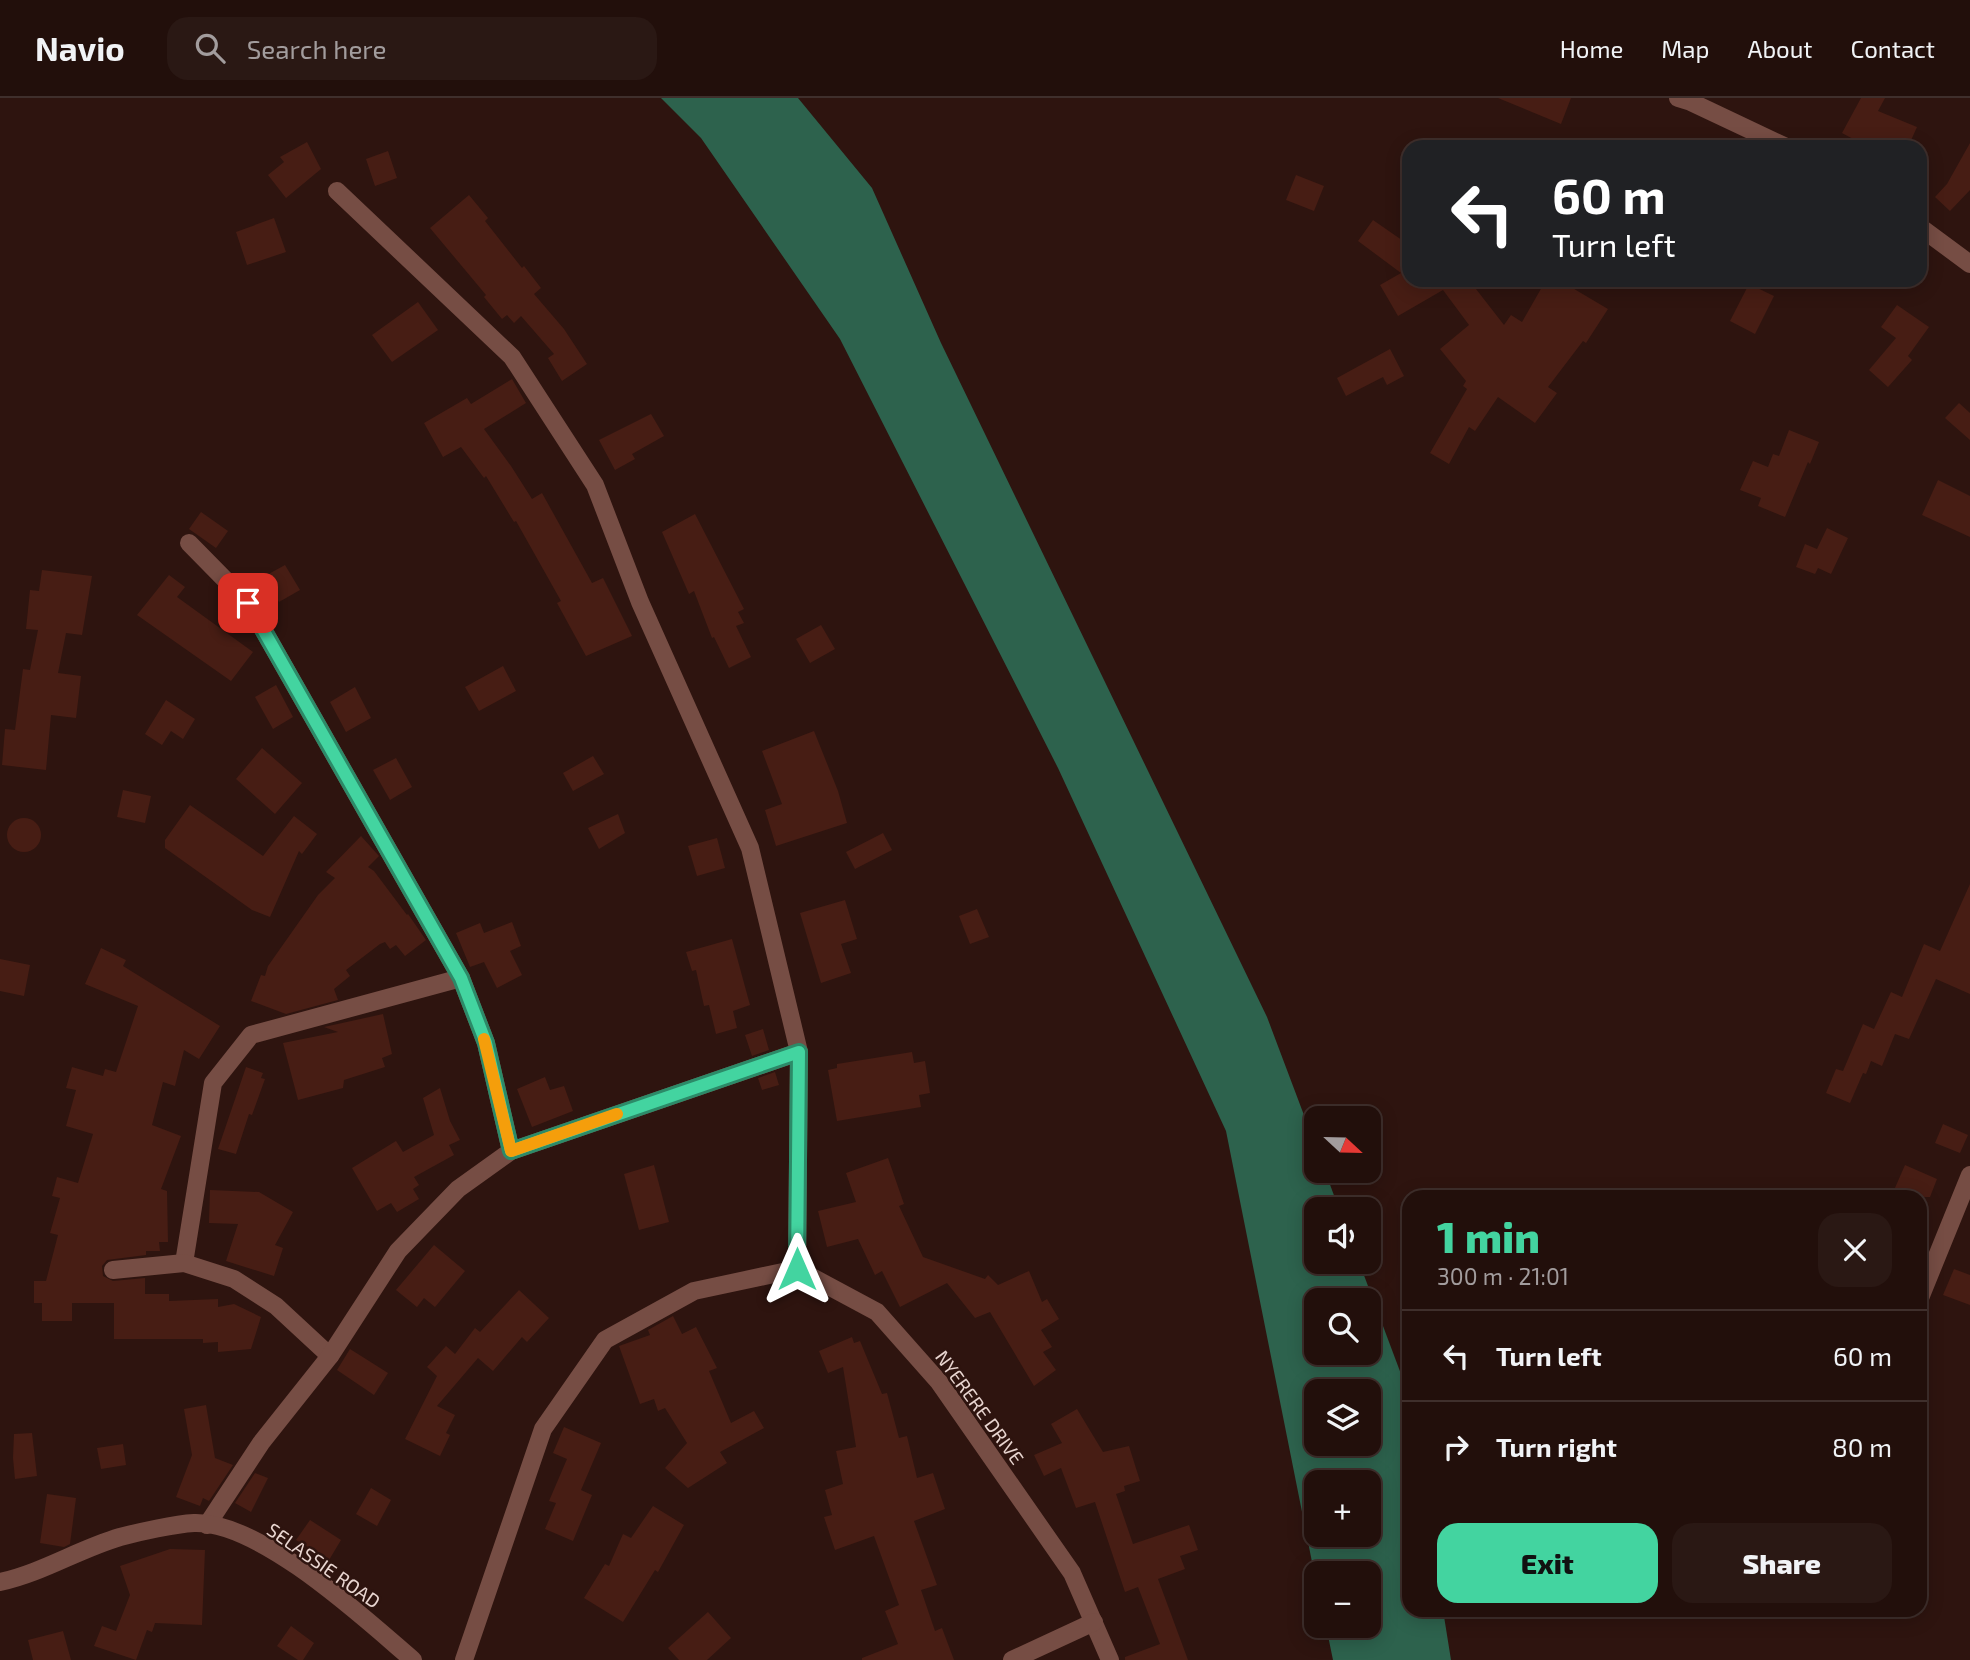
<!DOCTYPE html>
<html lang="en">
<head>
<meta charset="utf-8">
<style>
	:root { --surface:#220f0b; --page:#2a1814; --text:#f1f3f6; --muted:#a29c9d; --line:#3f2f2c; --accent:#43d4a0 }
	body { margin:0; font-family:"Exo 2",sans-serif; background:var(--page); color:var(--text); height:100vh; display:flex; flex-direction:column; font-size:26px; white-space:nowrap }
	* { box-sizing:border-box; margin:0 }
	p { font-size:23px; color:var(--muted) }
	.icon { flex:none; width:38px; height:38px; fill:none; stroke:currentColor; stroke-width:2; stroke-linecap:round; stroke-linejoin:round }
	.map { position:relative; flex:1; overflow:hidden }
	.sheet { position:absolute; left:1402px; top:1092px; width:525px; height:427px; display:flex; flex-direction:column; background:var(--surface); border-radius:21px; box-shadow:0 4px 18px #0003,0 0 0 2px var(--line) }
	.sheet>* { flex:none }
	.banner { position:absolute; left:1402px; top:42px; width:525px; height:147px; border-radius:21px; box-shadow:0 4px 18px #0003,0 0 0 2px var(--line); background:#202124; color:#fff; overflow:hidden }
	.needle { width:46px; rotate:112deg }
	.fabs { position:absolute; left:1304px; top:1008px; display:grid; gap:14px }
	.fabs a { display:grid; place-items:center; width:77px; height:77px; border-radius:14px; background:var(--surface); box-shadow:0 4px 18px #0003,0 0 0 2px var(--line); font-size:35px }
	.pin { position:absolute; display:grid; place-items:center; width:60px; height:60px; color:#fff; margin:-30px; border-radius:14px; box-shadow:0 4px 10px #0006 }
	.me { position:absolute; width:77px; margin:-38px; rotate:0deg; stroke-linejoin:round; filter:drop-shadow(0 0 5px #0008) }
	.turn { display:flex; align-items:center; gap:24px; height:147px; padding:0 35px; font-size:32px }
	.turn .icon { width:91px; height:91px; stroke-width:2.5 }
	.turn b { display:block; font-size:49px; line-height:60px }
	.round { display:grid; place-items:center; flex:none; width:74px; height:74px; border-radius:21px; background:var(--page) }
	.head { display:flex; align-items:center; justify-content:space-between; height:119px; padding:0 35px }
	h1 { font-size:42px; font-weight:800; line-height:52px; color:var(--accent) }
	.primary-button { display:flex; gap:14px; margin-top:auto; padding:14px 35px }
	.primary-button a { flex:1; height:80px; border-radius:21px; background:var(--accent); color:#111; font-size:28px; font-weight:800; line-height:80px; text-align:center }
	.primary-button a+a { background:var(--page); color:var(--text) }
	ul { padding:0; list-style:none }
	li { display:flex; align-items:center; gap:21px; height:91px; padding:0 35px; border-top:2px solid var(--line) }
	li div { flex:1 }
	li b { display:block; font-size:26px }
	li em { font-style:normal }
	header { display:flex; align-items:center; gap:42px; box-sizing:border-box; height:98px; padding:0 35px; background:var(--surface); border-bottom:2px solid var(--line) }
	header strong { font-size:33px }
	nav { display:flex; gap:38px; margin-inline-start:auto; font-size:24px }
	.search { width:490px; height:63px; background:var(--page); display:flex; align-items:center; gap:18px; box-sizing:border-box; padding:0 24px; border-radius:21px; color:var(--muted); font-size:26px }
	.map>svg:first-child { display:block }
</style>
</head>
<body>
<header>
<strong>Navio</strong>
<div class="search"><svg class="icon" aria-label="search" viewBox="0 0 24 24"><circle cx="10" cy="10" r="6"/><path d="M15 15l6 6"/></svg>Search here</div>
<nav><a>Home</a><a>Map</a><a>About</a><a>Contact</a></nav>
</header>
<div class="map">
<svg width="1970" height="1562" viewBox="0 0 1970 1562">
	<rect width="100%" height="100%" fill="#2e140f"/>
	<path fill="#2d624d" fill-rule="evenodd" d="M 661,0 L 798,0 L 872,90 L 941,245 L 1267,919 L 1316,1049 L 1316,1073 L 1325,1073 L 1339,1111 L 1316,1111 L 1316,1164 L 1359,1164 L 1404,1284 L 1409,1310 L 1409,1512 L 1443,1512 L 1451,1562 L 1333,1562 L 1326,1528 L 1368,1528 L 1368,1475 L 1316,1475 L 1316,1484 L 1226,1033 L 1058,670 L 840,241 L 701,40 ZM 1316,1202 L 1368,1202 L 1368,1255 L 1316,1255 ZM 1316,1293 L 1368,1293 L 1368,1346 L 1316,1346 ZM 1368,1384 L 1368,1437 L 1316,1437 L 1316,1384 Z"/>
	<g fill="#471d14">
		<path d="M 1498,0 L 1571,0 L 1561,26 Z"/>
		<path d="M 1861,0 L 1885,0 L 1878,13 L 1917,29 L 1908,49 L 1868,49 L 1842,35 Z"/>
		<path d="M 307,44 L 321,71 L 286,100 L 268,77 L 284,64 L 280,59 Z"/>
		<path d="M 1970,45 L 1970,92 L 1950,113 L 1935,99 L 1947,86 Z"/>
		<path d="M 388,53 L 397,80 L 375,88 L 366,61 Z"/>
		<path d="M 1296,77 L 1324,88 L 1314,113 L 1286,102 Z"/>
		<path d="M 469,97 L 488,120 L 485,123 L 522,170 L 524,168 L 541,190 L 534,196 L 564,231 L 587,266 L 562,283 L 548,260 L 554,256 L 521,218 L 514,225 L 507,217 L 502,221 L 484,199 L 486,197 L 430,130 Z"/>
		<path d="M 274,120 L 286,154 L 247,167 L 236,134 Z"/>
		<path d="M 1373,122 L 1409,147 L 1409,182 L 1469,182 L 1504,227 L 1511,217 L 1522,224 L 1546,182 L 1559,182 L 1608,211 L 1586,245 L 1583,243 L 1548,289 L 1557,295 L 1535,325 L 1498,299 L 1475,333 L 1469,329 L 1449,366 L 1430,355 L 1467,291 L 1463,288 L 1466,283 L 1440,251 L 1469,227 L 1443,192 L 1398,218 L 1380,187 L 1401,175 L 1358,143 Z"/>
		<path d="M 1749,186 L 1774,198 L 1755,236 L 1730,223 Z"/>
		<path d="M 418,204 L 438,232 L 392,264 L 372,237 Z"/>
		<path d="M 1897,207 L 1929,229 L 1908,258 L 1912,262 L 1888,289 L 1869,272 L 1896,240 L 1881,229 Z"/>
		<path d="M 1390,251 L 1404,278 L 1387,287 L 1383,279 L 1346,298 L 1337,280 Z"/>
		<path d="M 512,281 L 526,305 L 484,331 L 511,368 L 532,401 L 542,395 L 592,485 L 603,480 L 632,538 L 586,558 L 557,505 L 561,503 L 516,423 L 514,424 L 486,378 L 484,380 L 461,349 L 443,359 L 424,325 L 467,300 L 471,306 Z"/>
		<path d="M 1959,305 L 1970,315 L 1970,342 L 1945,320 Z"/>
		<path d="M 651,316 L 664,338 L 632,356 L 635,361 L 615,372 L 599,342 Z"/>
		<path d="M 1789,332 L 1819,344 L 1810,366 L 1808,364 L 1785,419 L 1758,408 L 1761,400 L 1740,392 L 1753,363 L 1768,369 L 1773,356 L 1779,358 Z"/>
		<path d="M 1938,382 L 1970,398 L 1970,439 L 1922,417 Z"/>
		<path d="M 201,414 L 228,433 L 216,450 L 189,431 Z"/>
		<path d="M 695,416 L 744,511 L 738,514 L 744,525 L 736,528 L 751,559 L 729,570 L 714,539 L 712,540 L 694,493 L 689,496 L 662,434 Z"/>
		<path d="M 1827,430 L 1848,440 L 1831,476 L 1818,470 L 1815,476 L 1796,469 L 1805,446 L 1817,451 Z"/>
		<path d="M 285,467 L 300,492 L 279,504 L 265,478 Z"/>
		<path d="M 42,472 L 92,478 L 82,537 L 66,535 L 58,575 L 81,578 L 76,620 L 51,617 L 46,672 L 2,667 L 5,631 L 15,632 L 23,571 L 30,572 L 38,532 L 26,531 L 30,492 L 39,493 Z"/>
		<path d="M 169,477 L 185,489 L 177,499 L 253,554 L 231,583 L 137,517 Z"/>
		<path d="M 821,527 L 835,551 L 810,565 L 796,541 Z"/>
		<path d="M 503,568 L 516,593 L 479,613 L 465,589 Z"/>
		<path d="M 276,587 L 293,619 L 273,631 L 255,599 Z"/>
		<path d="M 355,589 L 371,620 L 346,634 L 330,604 Z"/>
		<path d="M 166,602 L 195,621 L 183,641 L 171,633 L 162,647 L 145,636 Z"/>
		<path d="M 814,633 L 838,693 L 847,725 L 776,748 L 765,712 L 782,706 L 762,653 Z"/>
		<path d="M 262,650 L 302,685 L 275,716 L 236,681 Z"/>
		<path d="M 593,658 L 604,676 L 573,693 L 563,675 Z"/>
		<path d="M 396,660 L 412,689 L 390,702 L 373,672 Z"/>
		<path d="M 123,692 L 151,698 L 145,725 L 117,719 Z"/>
		<path d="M 190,707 L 263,758 L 294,718 L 317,736 L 302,756 L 299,753 L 270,819 L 252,812 L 165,750 L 165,742 Z"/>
		<path d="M 618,716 L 625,735 L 599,751 L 588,730 Z"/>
		<circle cx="24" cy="737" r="17"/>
		<path d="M 883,735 L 892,752 L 855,771 L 846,754 Z"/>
		<path d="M 361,738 L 379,758 L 368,769 L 374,773 L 407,817 L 408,816 L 426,842 L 405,858 L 396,847 L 390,851 L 385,844 L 380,846 L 346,872 L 350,878 L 334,891 L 338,902 L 286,916 L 251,903 L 261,877 L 265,878 L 268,868 L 318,797 L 335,780 L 326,774 Z"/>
		<path d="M 717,740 L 725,770 L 697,778 L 688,748 Z"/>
		<path d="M 1970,786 L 1970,896 L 1936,881 L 1909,941 L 1895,936 L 1882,968 L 1871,963 L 1866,976 L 1863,975 L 1850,1005 L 1826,995 L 1836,971 L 1843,973 L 1863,926 L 1874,931 L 1891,894 L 1902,899 L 1924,846 L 1940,853 Z"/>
		<path d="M 845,802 L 857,841 L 841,846 L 851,875 L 821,885 L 800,815 Z"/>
		<path d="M 977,811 L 989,839 L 970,846 L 959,818 Z"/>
		<path d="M 512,824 L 521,848 L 510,853 L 522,877 L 497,890 L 484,864 L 470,869 L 456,835 L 480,825 L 484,835 Z"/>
		<path d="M 732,841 L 750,907 L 733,913 L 737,930 L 716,936 L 709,907 L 704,908 L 696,872 L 692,873 L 686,854 Z"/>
		<path d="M 101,850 L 126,862 L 123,868 L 220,928 L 199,961 L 184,952 L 175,988 L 163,984 L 152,1027 L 181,1038 L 161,1091 L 167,1093 L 168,1144 L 159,1144 L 160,1153 L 146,1153 L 146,1157 L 107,1162 L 102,1168 L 103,1178 L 113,1183 L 145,1180 L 145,1196 L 169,1196 L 169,1203 L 218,1201 L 218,1209 L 234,1206 L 261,1219 L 251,1251 L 218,1254 L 218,1244 L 203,1245 L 203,1241 L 114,1241 L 114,1205 L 72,1205 L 72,1223 L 42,1223 L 42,1205 L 34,1205 L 34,1183 L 46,1183 L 58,1137 L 50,1135 L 60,1100 L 52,1098 L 57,1079 L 78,1085 L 93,1036 L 66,1028 L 76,992 L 66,990 L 72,969 L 103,978 L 105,971 L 116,974 L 138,908 L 85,886 Z"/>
		<path d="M 0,861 L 30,867 L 24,898 L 0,893 Z"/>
		<path d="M 383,916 L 392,956 L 382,960 L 385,969 L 344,982 L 343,990 L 298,1002 L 283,945 L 338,934 L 324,929 Z"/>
		<path d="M 763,931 L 769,952 L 752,958 L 745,937 Z"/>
		<path d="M 912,954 L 914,965 L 925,963 L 930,995 L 919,997 L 921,1009 L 837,1023 L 828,972 L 837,970 L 837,966 Z"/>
		<path d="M 246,969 L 263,975 L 261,980 L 265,981 L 252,1017 L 249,1016 L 236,1056 L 218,1051 Z"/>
		<path d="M 775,974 L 779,987 L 762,992 L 758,980 Z"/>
		<path d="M 545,979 L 550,992 L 564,988 L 573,1013 L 532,1029 L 517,991 Z"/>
		<path d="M 440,990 L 450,1023 L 460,1042 L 449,1047 L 454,1057 L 414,1079 L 419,1087 L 413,1091 L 419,1101 L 397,1114 L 391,1105 L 377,1113 L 352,1070 L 396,1043 L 403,1054 L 434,1037 L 423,1000 Z"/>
		<path d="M 1943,1026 L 1968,1037 L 1960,1055 L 1935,1045 Z"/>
		<path d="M 888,1060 L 904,1106 L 899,1108 L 923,1159 L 985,1181 L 988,1177 L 998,1187 L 1029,1173 L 1042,1204 L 1047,1201 L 1059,1221 L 1041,1232 L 1052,1249 L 1043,1254 L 1056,1272 L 1034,1288 L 990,1214 L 975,1220 L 947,1185 L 900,1209 L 882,1173 L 875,1177 L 858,1141 L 827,1149 L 818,1113 L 856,1104 L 846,1075 Z"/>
		<path d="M 654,1067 L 669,1124 L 639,1132 L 624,1076 Z"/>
		<path d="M 1905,1067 L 1937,1081 L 1930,1099 L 1891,1099 Z"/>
		<path d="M 210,1092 L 259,1094 L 293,1114 L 275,1147 L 283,1150 L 274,1178 L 226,1163 L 238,1126 L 209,1125 Z"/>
		<path d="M 434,1147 L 465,1173 L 435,1209 L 424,1200 L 417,1209 L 396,1192 Z"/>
		<path d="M 1954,1171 L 1970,1177 L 1970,1207 L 1943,1197 Z"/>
		<path d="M 519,1192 L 549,1220 L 527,1244 L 522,1239 L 493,1273 L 478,1260 L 437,1308 L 455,1317 L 446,1335 L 450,1337 L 440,1358 L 405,1341 L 437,1278 L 427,1269 L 446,1248 L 455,1256 L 475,1230 L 480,1234 Z"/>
		<path d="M 673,1218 L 682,1236 L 696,1229 L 717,1270 L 709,1273 L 731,1325 L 754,1313 L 764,1330 L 720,1354 L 727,1365 L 688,1390 L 665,1370 L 687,1345 L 665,1310 L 658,1313 L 654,1301 L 640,1306 L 619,1248 L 650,1237 L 648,1232 Z"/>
		<path d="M 852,1239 L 854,1245 L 860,1243 L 882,1296 L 887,1295 L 899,1340 L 907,1338 L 917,1380 L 933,1375 L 945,1411 L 914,1423 L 937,1487 L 921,1492 L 935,1533 L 942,1530 L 954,1562 L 862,1562 L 862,1560 L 898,1546 L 885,1513 L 899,1507 L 874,1438 L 835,1452 L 824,1419 L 832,1417 L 825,1392 L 843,1386 L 836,1353 L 856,1349 L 843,1269 L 828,1275 L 819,1253 Z"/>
		<path d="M 350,1251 L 388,1275 L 374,1297 L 337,1272 Z"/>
		<path d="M 206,1307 L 215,1360 L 233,1367 L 209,1403 L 203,1400 L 200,1408 L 176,1399 L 192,1357 L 184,1311 Z"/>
		<path d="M 1077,1311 L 1103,1354 L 1129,1348 L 1140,1383 L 1124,1388 L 1125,1393 L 1116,1396 L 1133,1446 L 1189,1427 L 1198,1452 L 1180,1458 L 1185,1471 L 1158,1481 L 1188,1562 L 1125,1562 L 1125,1559 L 1160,1546 L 1138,1489 L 1125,1494 L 1095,1404 L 1076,1410 L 1061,1370 L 1044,1378 L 1034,1357 L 1062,1345 L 1051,1326 Z"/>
		<path d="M 564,1329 L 601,1345 L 581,1392 L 592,1397 L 573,1443 L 545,1431 L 556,1405 L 549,1403 L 567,1361 L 553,1355 Z"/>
		<path d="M 32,1335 L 37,1378 L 15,1381 L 13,1360 L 14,1336 Z"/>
		<path d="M 123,1346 L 126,1367 L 101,1371 L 97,1350 Z"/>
		<path d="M 255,1375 L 268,1380 L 251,1414 L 235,1405 Z"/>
		<path d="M 371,1390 L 391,1402 L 377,1428 L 356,1416 Z"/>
		<path d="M 47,1396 L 76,1400 L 70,1446 L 64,1449 L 40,1445 Z"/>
		<path d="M 653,1408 L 684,1427 L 658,1474 L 655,1472 L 623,1524 L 584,1500 L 605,1466 L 609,1468 L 623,1436 L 631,1440 Z"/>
		<path d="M 310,1422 L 341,1442 L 329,1462 L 296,1442 Z"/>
		<path d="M 170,1451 L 205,1452 L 202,1527 L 155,1525 L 152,1534 L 147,1532 L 136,1562 L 94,1548 L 102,1528 L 116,1533 L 130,1497 L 120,1468 Z"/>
		<path d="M 708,1514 L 731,1540 L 707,1562 L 679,1562 L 668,1550 Z"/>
		<path d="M 291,1528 L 314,1545 L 303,1562 L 298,1562 L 277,1548 Z"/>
		<path d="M 63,1533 L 71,1562 L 33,1562 L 28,1542 Z"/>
	</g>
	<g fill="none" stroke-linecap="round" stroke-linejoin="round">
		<g stroke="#764d44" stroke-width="18">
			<path d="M 337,93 L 512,259 L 595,387 L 640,504 L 750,750 L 799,954 L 797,1171"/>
			<path d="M 189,445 L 248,505 L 461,880 L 486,945 L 511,1053"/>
			<path d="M 184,1165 L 213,985 L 251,937 L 461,880"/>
			<path d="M 113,1172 L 184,1165 L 234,1181 L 276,1208 L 330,1258"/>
			<path d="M 1920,1200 L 1970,1077"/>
			<path d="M 207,1427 L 261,1345 L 330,1258 L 398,1153 L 458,1091 L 511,1053 L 799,954"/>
			<path d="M 0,1484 C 42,1475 79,1451 120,1439 C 139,1434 175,1426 194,1425 C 260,1423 364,1520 413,1562"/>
			<path d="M 464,1562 L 543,1331 L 605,1242 L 694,1193 L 797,1171 L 877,1214 L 939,1284 L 1072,1475 L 1110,1562"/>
			<path d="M 1012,1562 L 1094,1524"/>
		</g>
		<g stroke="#764d44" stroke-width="18">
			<path d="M 1678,0 L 1691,4 L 1786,49"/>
			<path d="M 1920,129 L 1970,166"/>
		</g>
	</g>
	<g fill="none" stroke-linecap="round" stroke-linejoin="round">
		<defs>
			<path id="route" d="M 248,505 L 461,880 L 486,945 L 511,1053 L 799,954 L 797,1171"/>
		</defs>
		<use href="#route" stroke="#2c8a68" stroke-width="18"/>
		<use href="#route" stroke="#43d4a0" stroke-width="12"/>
		<path stroke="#f59e0b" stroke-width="12" d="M 484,941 L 511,1053 L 617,1016"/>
	</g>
	<g text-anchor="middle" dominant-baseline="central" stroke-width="5" stroke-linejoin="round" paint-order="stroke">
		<g font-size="19" fill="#e9d6d1" stroke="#2e140f">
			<text transform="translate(980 1309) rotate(54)">NYERERE DRIVE</text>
			<text transform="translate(324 1467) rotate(35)">SELASSIE ROAD</text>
		</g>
	</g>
</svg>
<div class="fabs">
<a><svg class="needle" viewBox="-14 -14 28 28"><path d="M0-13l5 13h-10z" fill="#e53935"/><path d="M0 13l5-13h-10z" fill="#a29c9d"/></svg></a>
<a><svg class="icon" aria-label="sound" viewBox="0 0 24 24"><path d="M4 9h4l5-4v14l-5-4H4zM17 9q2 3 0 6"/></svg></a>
<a><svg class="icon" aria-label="search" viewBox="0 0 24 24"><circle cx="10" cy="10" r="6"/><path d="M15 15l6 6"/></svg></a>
<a><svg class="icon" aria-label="layers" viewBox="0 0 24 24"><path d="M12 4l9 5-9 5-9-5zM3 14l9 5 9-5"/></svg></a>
<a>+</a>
<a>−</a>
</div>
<div class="pin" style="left:248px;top:505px;background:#d93025"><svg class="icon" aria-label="arrive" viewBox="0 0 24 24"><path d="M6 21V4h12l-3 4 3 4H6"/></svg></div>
<svg class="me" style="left:797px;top:1171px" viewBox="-20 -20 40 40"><path d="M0-17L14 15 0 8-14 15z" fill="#43d4a0" stroke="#fff" stroke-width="4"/></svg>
<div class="banner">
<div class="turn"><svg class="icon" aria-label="left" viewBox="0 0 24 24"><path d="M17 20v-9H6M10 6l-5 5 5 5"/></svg><div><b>60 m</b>Turn left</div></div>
</div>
<section class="sheet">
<div class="head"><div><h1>1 min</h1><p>300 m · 21:01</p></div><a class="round"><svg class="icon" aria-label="close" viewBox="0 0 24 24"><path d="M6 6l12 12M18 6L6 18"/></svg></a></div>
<ul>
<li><svg class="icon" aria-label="left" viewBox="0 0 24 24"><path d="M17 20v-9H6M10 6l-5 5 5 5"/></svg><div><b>Turn left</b></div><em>60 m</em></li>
<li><svg class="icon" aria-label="right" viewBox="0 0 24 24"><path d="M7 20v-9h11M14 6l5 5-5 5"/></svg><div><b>Turn right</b></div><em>80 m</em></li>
</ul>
<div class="primary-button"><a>Exit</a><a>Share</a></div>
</section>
</div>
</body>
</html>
